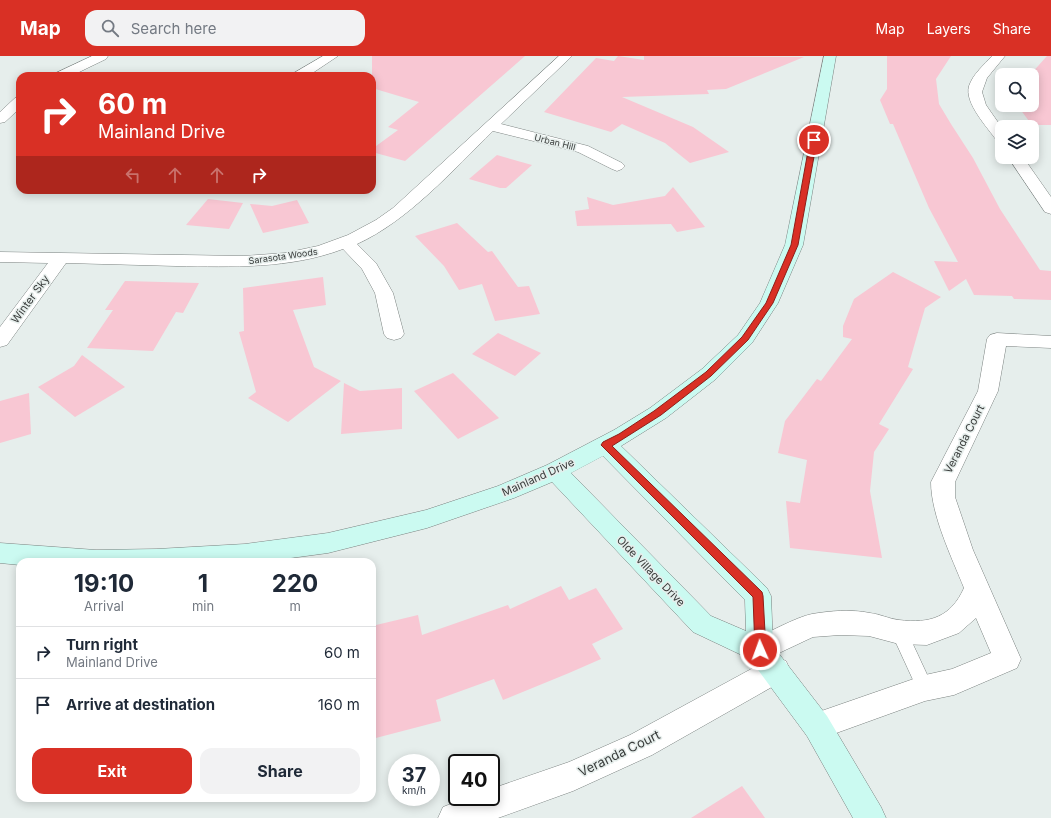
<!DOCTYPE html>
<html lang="en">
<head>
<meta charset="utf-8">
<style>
	:root { --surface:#fff; --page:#f2f2f3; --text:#1f2937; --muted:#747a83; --line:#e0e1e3; --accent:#d93025 }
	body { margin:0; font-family:Inter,sans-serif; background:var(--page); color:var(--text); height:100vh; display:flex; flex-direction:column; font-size:15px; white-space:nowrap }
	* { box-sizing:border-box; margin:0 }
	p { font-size:13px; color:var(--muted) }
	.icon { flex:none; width:22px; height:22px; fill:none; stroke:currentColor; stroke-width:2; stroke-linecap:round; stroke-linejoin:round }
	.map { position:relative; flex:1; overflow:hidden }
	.panel { position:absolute; left:16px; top:502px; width:360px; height:244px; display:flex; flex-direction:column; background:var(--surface); border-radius:12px; box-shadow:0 2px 10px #0003 }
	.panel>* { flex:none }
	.banner { position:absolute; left:16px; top:16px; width:360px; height:122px; border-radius:12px; box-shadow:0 2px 10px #0003; background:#d93025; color:#fff; overflow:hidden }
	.tools { position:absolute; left:995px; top:12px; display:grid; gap:8px }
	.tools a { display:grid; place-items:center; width:44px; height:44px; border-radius:8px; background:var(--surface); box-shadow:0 2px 10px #0003; font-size:20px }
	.speed { position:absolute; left:388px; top:698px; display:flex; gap:8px; font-size:20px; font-weight:700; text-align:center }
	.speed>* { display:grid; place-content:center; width:52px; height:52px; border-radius:50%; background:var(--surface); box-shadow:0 2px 10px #0003; line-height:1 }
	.speed small { font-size:10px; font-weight:400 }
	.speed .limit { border:2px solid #111; border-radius:6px; background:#fff; color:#111 }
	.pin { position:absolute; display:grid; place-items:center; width:34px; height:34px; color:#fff; margin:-17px; border:2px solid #fff; border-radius:50%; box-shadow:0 1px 4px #0007 }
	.me { position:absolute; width:44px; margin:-22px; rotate:358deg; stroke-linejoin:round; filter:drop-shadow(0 0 3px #0008) }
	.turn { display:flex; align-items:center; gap:14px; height:84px; padding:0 16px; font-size:18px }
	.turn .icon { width:52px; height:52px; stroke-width:2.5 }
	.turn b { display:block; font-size:28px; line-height:34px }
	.lanes { display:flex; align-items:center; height:38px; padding:0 16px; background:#0003; justify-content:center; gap:20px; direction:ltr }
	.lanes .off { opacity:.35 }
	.eta { display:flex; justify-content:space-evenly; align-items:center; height:68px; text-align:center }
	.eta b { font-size:24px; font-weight:700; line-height:28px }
	.action { display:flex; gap:8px; margin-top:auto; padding:8px 16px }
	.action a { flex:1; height:46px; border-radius:12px; background:var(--accent); color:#fff; font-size:16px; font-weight:700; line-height:46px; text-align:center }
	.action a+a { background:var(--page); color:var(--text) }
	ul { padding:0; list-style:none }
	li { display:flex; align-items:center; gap:12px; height:52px; padding:0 16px; border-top:1px solid var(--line) }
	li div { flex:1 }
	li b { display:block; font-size:15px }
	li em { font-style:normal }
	header { display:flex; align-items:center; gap:24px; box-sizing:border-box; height:56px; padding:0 20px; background:var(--accent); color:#fff }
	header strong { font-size:19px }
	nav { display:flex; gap:22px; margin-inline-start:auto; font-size:14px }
	.search { width:280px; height:36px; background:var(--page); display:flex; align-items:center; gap:10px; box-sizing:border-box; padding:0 14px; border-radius:12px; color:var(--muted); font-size:15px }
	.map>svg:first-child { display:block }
</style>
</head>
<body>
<header>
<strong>Map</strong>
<div class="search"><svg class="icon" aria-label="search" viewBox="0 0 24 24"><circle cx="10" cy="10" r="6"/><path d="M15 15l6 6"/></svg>Search here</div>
<nav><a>Map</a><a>Layers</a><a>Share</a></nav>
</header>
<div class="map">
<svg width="1051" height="762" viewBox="0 0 1051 762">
	<rect width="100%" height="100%" fill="#e6eeec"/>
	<g fill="#f8c7d3">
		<path d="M 372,0 L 525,0 L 405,105 L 372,96 L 372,93 L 398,74 L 388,71 L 419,46 L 372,32 Z"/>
		<path d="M 618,0 L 644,4 L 644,0 L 804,1 L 726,33 L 707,34 L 709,38 L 622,41 L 693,71 L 729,96 L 690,107 L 665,87 L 622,68 L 611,76 L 544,56 L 596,2 L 614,5 Z"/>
		<path d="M 887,0 L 951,0 L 936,23 L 939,48 L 951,68 L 973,102 L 1000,153 L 1040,214 L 1051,215 L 1051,244 L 1014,243 L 1012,240 L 974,239 L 966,223 L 949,235 L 934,205 L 958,206 L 929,152 L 893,68 L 890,68 L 880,44 L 887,33 Z"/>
		<path d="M 1047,0 L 1051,0 L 1051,69 L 1032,69 L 1017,49 L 1032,49 L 1032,19 L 1030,19 Z"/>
		<path d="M 497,99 L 532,109 L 506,132 L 500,132 L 469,123 Z"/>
		<path d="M 673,131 L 705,171 L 677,176 L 671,168 L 577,170 L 575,155 L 589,153 L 587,141 L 613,149 L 665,140 Z"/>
		<path d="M 208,143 L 243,147 L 229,173 L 186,169 Z"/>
		<path d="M 297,144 L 309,167 L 263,177 L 250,148 L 272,150 Z"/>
		<path d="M 457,167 L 488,196 L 492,195 L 518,231 L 529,230 L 540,258 L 495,265 L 482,228 L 459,234 L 444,210 L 415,180 Z"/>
		<path d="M 893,216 L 941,241 L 925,252 L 908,311 L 913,313 L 879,368 L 889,373 L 874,396 L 870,435 L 882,502 L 790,492 L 786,445 L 800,447 L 807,404 L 778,397 L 785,365 L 817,323 L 821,325 L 852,283 L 843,281 L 843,270 L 854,243 Z"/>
		<path d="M 323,221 L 326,249 L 293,254 L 314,311 L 341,325 L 288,366 L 248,342 L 256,336 L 239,276 L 244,275 L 243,232 Z"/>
		<path d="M 125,225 L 199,227 L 183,257 L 176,256 L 153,295 L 87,292 L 113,254 L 105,254 Z"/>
		<path d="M 498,277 L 541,297 L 515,320 L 472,298 Z"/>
		<path d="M 82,299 L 125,331 L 75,361 L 38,331 L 74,310 Z"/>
		<path d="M 453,317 L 499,362 L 458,383 L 414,335 Z"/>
		<path d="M 344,327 L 360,335 L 402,332 L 402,373 L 341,378 Z"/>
		<path d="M 29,337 L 31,378 L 0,387 L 0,345 Z"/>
		<path d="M 561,530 L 569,544 L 596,532 L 623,573 L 592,588 L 601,603 L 569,617 L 503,644 L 494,623 L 436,644 L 441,665 L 372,683 L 372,570 L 418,559 L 422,579 L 508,549 L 510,553 Z"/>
		<path d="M 742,730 L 765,762 L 691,762 Z"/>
	</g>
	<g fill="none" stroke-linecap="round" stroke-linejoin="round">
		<defs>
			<path id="lane" d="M 899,569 L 905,571 L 931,627 L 933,632 L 931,637 L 925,640 L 919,637 L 891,576 L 893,571 Z"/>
			<g id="street">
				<path d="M 92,0 L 108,0 L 106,3 L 71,20 L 55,20 L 56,17 Z"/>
				<path d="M 323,0 L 338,0 L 308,20 L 293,20 L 294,17 Z"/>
				<path d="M 559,0 L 572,0 L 501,68 L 588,90 L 622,107 L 625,110 L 622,113 L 617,115 L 612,113 L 578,96 L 493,75 C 453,114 408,165 357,188 L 376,207 L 393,237 L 404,278 L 401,282 L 394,284 L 387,282 L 384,278 L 375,237 L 362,213 L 343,193 C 290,213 232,211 176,210 C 139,209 103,208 66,207 L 7,289 L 0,291 L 0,271 L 48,207 L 0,206 L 0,196 L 244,200 L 285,197 L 318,190 L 348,179 L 376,164 L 393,152 Z"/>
				<path d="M 992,0 L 1005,0 L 987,22 L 982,36 L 986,49 L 1002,72 L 1002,86 L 997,85 C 988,72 964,47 969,30 C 973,18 984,9 992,0 Z"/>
				<path d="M 20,41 L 20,52 L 5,66 L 0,67 L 0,56 L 15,42 Z"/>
				<path d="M 1008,101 L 1023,101 L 1051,141 L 1051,158 L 1045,156 Z"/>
				<path d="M 997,277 L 1051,280 L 1051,292 L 1006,290 L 998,335 L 955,426 L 955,441 L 973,494 L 1021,603 L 1017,612 L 954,639 L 925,645 L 817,684 L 807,680 L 802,670 L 807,660 L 925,619 L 952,613 L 991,597 L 976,562 L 959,577 L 927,589 L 899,588 L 869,580 L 840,579 L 813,581 L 760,606 L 750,603 L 746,594 L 750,585 C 766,578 796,561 812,558 C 830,555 851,553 870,557 C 880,558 889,563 899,564 C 930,568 951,561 964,532 C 952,502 931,459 931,426 L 978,335 L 987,283 L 990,279 Z"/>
				<path d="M 776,601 L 786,605 L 790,614 L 786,623 L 652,699 L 573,735 L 498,762 L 438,762 L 443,751 L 469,741 L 491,741 L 491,733 L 569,706 L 630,679 L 766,605 Z"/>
			</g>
			<path id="secondary" d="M 824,0 L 836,0 L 803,189 L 778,247 L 752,287 L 716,323 L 666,362 L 621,390 L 767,532 L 771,540 L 773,590 L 827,660 L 881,751 L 886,762 L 853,762 L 807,680 L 750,603 L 693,576 L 552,426 L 514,442 L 427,472 L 328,497 L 261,506 L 20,506 L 20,509 L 0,507 L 0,487 L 96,494 L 157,493 L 245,488 L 328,477 L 426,454 L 498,430 L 547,409 L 614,374 L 650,352 L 702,313 L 738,279 L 760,247 L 785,189 ZM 603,400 L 745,544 L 746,575 L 711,560 L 571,417 Z"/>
		</defs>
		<use href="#lane" stroke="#7b8280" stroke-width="1"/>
		<use href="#street" stroke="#7b8280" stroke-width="1"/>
		<use href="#secondary" stroke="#7b8280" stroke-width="1"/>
		<use href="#lane" fill="#fff" fill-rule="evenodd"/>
		<use href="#street" fill="#fff" fill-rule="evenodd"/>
		<use href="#secondary" fill="#cbfaf1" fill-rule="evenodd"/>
	</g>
	<path fill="#d93025" stroke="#8d1f18" d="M 814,82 L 817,84 L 798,189 L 773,247 L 748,284 L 711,320 L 661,359 L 612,390 L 762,536 L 763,540 L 766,594 L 764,598 L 760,599 L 756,598 L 755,594 L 753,541 L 601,389 L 603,386 L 619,378 L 654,355 L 706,316 L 742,281 L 766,247 L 791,189 L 810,84 Z"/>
	<g text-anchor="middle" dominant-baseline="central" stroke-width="3" stroke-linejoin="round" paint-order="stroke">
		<g font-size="9" fill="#393c3b" stroke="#e6eeec">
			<text transform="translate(555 86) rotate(14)">Urban Hill</text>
			<text transform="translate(283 200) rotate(-8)">Sarasota Woods</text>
		</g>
		<g font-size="11" fill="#393c3b" stroke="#e6eeec">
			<text transform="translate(30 243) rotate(-54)">Winter Sky</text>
			<text transform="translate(964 383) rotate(-63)">Veranda Court</text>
			<text transform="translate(538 421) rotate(-24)">Mainland Drive</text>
			<text transform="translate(651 515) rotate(46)">Olde Village Drive</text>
		</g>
		<g font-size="13" fill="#393c3b" stroke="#e6eeec">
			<text transform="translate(619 697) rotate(-26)">Veranda Court</text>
		</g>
	</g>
</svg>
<div class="tools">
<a><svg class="icon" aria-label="search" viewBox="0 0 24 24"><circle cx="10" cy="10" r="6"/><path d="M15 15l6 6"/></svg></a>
<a><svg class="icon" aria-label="layers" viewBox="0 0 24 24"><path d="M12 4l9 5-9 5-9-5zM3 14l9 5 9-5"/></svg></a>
</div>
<div class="speed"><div>37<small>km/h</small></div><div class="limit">40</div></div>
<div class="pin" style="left:814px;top:84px;background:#d93025"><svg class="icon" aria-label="arrive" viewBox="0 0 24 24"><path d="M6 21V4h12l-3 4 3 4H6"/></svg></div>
<svg class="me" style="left:760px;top:594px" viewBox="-20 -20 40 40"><circle r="17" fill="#d93025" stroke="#fff" stroke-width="3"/><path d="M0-11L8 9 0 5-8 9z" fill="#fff"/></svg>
<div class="banner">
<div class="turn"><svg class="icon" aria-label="right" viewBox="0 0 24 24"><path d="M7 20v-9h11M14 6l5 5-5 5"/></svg><div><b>60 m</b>Mainland Drive</div></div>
<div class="lanes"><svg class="icon off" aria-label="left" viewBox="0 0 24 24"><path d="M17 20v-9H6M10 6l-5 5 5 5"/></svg><svg class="icon off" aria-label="ahead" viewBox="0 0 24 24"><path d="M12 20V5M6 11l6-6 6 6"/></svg><svg class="icon off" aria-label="ahead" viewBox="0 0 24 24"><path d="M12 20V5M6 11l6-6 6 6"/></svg><svg class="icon" aria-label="right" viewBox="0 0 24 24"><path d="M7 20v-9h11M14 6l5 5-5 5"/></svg></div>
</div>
<section class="panel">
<div class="eta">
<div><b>19:10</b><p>Arrival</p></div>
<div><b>1</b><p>min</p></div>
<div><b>220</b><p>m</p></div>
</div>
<ul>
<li><svg class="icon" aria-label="right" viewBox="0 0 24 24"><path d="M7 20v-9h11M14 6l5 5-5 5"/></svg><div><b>Turn right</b><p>Mainland Drive</p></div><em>60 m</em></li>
<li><svg class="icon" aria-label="arrive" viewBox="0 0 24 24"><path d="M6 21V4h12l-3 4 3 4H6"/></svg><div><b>Arrive at destination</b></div><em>160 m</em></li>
</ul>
<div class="action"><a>Exit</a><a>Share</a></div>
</section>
</div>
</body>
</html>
